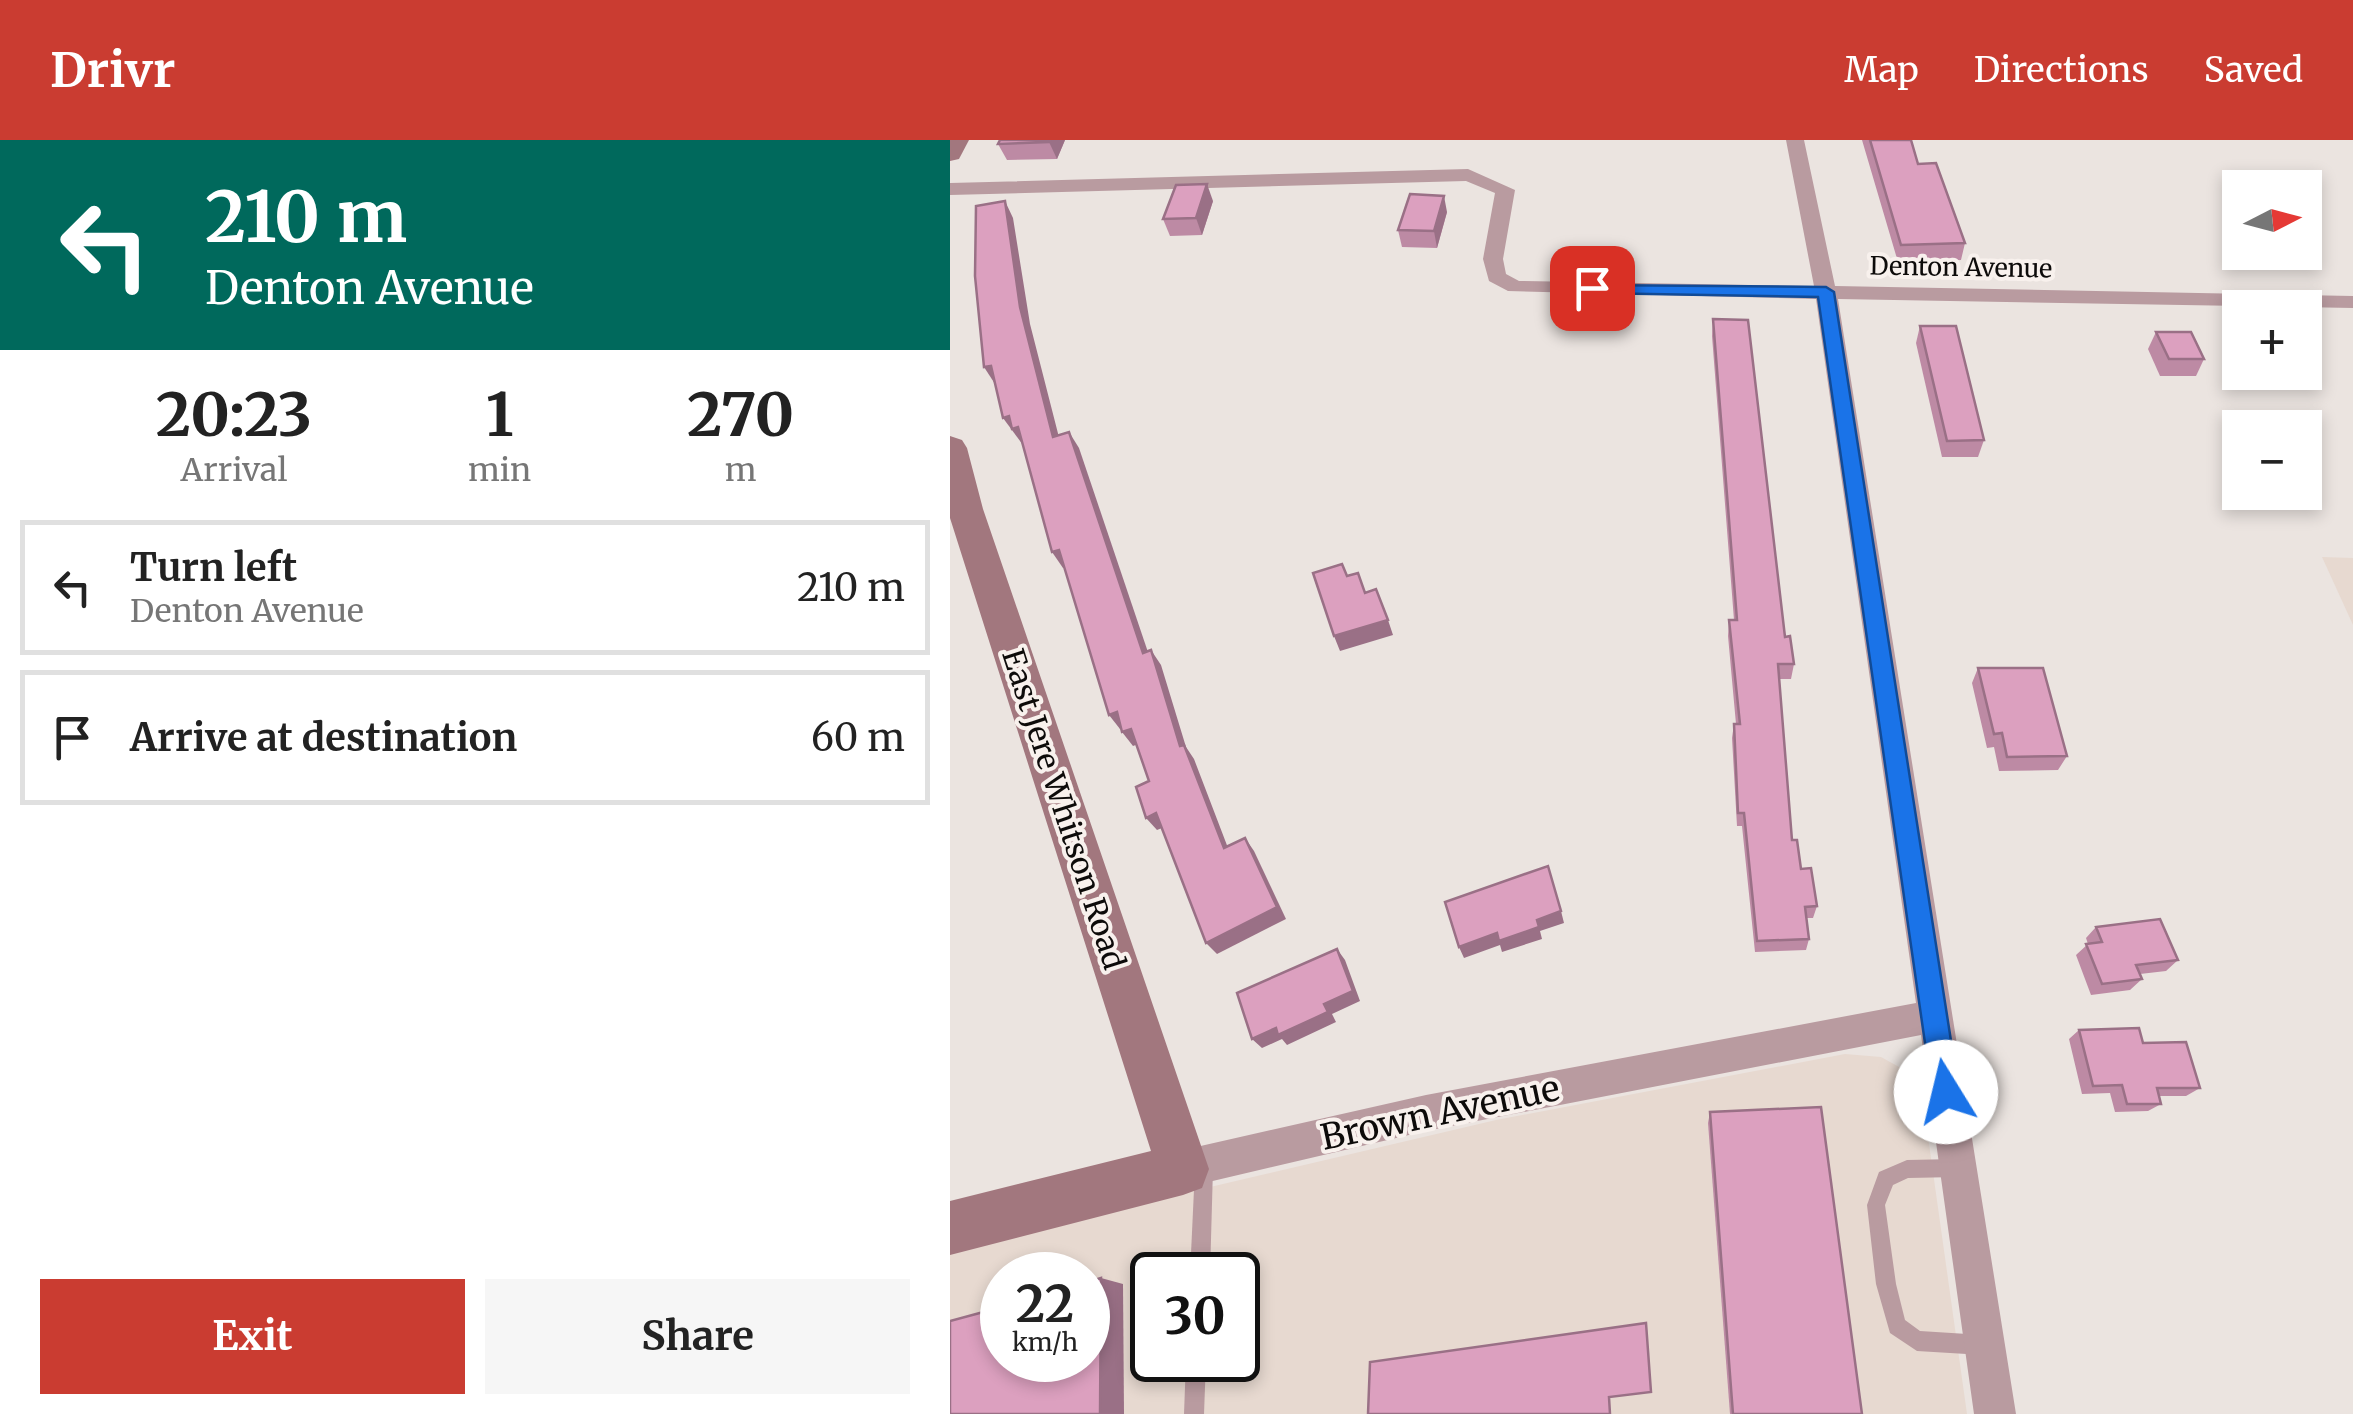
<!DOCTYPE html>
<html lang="en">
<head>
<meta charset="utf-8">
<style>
	:root { --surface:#fff; --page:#f6f6f6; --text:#222; --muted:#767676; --line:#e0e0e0; --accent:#ca3c31 }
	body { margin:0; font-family:Merriweather,serif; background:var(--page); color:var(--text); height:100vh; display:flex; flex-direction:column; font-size:38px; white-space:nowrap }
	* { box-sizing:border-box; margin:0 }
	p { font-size:32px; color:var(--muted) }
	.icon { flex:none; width:55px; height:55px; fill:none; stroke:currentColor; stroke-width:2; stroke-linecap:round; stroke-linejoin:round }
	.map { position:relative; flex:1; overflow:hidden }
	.details { display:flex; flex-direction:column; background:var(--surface); width:950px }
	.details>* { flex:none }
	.top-card { background:#00695c; color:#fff; overflow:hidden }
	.needle { width:65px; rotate:84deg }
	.tools { position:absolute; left:1272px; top:30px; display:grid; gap:20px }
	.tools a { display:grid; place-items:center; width:100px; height:100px; border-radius:0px; background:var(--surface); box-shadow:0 5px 15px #0003; font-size:50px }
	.speed { position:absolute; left:30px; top:1112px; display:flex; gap:20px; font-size:50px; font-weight:700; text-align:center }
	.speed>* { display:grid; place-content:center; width:130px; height:130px; border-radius:50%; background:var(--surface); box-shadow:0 5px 15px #0003; line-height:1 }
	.speed small { font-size:25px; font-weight:400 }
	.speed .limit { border:5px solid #111; border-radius:15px; background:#fff; color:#111 }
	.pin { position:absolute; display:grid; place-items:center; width:85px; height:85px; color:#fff; margin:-42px; border-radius:20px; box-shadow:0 5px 15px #0006 }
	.me { position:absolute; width:110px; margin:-55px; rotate:351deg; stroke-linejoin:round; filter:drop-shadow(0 0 8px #0008) }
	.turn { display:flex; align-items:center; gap:35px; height:210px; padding:0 40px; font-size:45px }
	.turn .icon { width:130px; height:130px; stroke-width:2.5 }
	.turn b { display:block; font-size:70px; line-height:85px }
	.eta { display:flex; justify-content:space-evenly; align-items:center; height:170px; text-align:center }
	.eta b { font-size:60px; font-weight:700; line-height:70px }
	.action { display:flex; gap:20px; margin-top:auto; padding:20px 40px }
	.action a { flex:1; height:115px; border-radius:0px; background:var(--accent); color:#fff; font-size:40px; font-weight:700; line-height:115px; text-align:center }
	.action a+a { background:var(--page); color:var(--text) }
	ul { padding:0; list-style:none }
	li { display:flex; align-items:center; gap:30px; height:135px; margin:0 20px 15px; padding:0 20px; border:5px solid var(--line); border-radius:0px }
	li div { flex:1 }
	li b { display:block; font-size:38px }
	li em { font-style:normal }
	header { display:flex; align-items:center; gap:60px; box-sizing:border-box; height:140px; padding:0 50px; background:var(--accent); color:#fff }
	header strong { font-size:48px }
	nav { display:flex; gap:55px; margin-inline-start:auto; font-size:35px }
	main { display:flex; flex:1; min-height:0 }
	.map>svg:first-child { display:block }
</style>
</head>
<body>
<header>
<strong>Drivr</strong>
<nav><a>Map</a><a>Directions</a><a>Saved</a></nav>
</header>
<main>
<section class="details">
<div class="top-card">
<div class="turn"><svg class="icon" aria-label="left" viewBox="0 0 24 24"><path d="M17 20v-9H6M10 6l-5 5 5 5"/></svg><div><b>210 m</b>Denton Avenue</div></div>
</div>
<div class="eta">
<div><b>20:23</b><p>Arrival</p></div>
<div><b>1</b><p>min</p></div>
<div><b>270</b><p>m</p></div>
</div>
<ul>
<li><svg class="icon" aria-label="left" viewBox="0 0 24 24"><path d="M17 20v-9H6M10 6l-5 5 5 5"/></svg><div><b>Turn left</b><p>Denton Avenue</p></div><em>210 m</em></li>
<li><svg class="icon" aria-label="arrive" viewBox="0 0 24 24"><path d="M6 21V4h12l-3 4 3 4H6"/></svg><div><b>Arrive at destination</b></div><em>60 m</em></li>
</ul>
<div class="action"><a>Exit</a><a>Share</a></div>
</section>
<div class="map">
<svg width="1403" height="1274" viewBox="0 0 1403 1274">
	<rect width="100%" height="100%" fill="#ebe4e0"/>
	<g fill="#e7d9d0" fill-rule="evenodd">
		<path d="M 1372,417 L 1403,418 L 1403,485 Z"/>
		<path d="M 895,914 L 931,917 L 960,933 L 972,954 L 1017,1274 L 0,1274 L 0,1108 L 546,980 ZM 52,1135 L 138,1135 L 138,1220 L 52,1220 ZM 202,1135 L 288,1135 L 288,1220 L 202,1220 Z"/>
	</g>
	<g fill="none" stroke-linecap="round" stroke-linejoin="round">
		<g fill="#b99ba0" fill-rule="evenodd">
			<path d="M 254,1019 L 261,1021 L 263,1028 L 260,1135 L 240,1135 L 245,1028 L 247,1021 Z"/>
			<path d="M 1007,1019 L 1014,1021 L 1016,1028 L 1014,1035 L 1007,1037 L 958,1038 L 943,1045 L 935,1065 L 946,1144 L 955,1180 L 970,1191 L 1033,1195 L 1040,1198 L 1043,1205 L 1040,1212 L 1033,1215 L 967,1211 L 940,1193 L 926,1144 L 917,1065 L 929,1032 L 957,1020 Z"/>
			<path d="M 236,1220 L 256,1220 L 254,1274 L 234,1274 Z"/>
		</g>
		<path fill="#b99ba0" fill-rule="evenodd" d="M 836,0 L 854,0 L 885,146 L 1403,156 L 1403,168 L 888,159 L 1066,1274 L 1024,1274 L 971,895 L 476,991 L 233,1048 L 220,1042 L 214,1029 L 220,1016 L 233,1010 L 476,955 L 966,863 L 866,159 L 558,151 L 539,141 L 533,119 L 545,53 L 516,41 L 0,55 L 0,43 L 518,29 L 565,50 L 553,119 L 556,134 L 569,141 L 864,146 Z"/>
		<g fill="#a2777e" fill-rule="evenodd">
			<path d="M 0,0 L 19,0 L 9,19 L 0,21 Z"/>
			<path d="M 0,296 L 12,300 L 17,308 L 33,369 L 259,1029 L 252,1048 L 233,1055 L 0,1115 L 0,1061 L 201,1011 L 0,378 Z"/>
		</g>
	</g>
	<g fill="#bd8aa4">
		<path d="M 115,0 L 107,19 L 57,20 L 48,4 Z"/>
		<path d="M 912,0 L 961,0 L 968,24 L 1015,103 L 1011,120 L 948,122 Z"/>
		<path d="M 263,61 L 252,95 L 220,96 L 213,79 Z"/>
		<path d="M 497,72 L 487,108 L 452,107 L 448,90 Z"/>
		<path d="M 763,179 L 835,497 L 844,524 L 841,539 L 829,539 L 842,700 L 851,729 L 867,766 L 863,778 L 856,778 L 859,799 L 856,810 L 805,812 L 792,686 L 787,686 L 782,598 L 784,584 L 786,584 L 778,496 L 779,480 L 784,480 L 762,196 Z"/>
		<path d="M 970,186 L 1034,300 L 1028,317 L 992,317 L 966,203 Z"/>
		<path d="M 1206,192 L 1254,219 L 1246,236 L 1210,236 L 1198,209 Z"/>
		<path d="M 1028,528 L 1117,616 L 1108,630 L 1049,631 L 1044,607 L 1037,608 L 1022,543 Z"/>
		<path d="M 1146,787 L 1228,820 L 1216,831 L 1190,834 L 1192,839 L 1180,850 L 1141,855 L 1126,815 L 1138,804 L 1136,798 Z"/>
		<path d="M 1129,890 L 1250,948 L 1236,956 L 1209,956 L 1211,964 L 1198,971 L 1165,972 L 1160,953 L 1132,954 L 1119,899 Z"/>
		<path d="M 760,972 L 912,1274 L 780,1274 L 758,983 Z"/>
	</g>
	<g fill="#9a7086">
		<path d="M 100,0 L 115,0 L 107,19 L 99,2 Z"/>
		<path d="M 257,44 L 263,61 L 252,95 L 246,78 Z"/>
		<path d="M 494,56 L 497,72 L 487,108 L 484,91 Z"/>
		<path d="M 55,61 L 63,78 L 80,184 L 113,313 L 103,297 L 70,167 Z"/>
		<path d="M 41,226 L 45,244 L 34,227 Z"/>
		<path d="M 59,276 L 68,287 L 73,305 L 53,278 Z"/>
		<path d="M 119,292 L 129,308 L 203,527 L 193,513 Z"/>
		<path d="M 109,410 L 120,425 L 113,428 L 102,412 Z"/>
		<path d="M 438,480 L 443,495 L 390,511 L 384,496 Z"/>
		<path d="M 201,510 L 211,525 L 236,607 L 244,619 L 283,721 L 274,708 L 230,606 Z"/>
		<path d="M 167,572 L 178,586 L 170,589 L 159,575 Z"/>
		<path d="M 181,589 L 191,603 L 183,606 L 172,592 Z"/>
		<path d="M 206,673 L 217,686 L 207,690 L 196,678 Z"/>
		<path d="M 295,698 L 304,711 L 336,779 L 267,814 L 256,803 Z"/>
		<path d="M 611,771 L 614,783 L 590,791 L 592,799 L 552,812 L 550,805 L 514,818 L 509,807 Z"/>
		<path d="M 387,809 L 395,820 L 410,861 L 382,874 L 386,882 L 337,905 L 332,899 L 312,908 L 302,899 L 374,864 Z"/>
		<path d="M 151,1138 L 173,1144 L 174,1274 L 150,1274 Z"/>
	</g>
	<g fill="#dca0bf" stroke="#9a7086" stroke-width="2.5">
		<path d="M 50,0 L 100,0 L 99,2 L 48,4 Z"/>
		<path d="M 920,0 L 961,0 L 968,24 L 986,23 L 1015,103 L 951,105 Z"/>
		<path d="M 257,44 L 246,78 L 213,79 L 226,45 Z"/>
		<path d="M 460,54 L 494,56 L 484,91 L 448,90 Z"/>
		<path d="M 55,61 L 70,167 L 103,297 L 119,292 L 193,513 L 201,510 L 230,606 L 234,605 L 274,708 L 295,698 L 327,767 L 256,803 L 206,673 L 196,678 L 186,647 L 199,641 L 181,589 L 172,592 L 167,572 L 159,575 L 109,410 L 102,412 L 68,287 L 62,289 L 59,276 L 53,278 L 41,226 L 34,227 L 25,136 L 26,66 Z"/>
		<path d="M 763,179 L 798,180 L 835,497 L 840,496 L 844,524 L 828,524 L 842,700 L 847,700 L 851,729 L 861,728 L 867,766 L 855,767 L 859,799 L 807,801 L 794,673 L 788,673 L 784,584 L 790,584 L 779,480 L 787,480 Z"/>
		<path d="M 970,186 L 1006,186 L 1034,300 L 997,301 Z"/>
		<path d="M 1206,192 L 1241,192 L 1254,219 L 1219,219 Z"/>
		<path d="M 392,424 L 397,436 L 408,433 L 415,453 L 426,449 L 438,480 L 384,496 L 363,433 Z"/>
		<path d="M 1028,528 L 1093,528 L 1117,616 L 1057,617 L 1052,593 L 1044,594 Z"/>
		<path d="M 598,726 L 611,771 L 587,780 L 589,787 L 549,801 L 547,793 L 509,807 L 495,762 Z"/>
		<path d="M 1210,779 L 1228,820 L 1186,825 L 1192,839 L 1152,844 L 1136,804 L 1152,802 L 1146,787 Z"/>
		<path d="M 387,809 L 403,851 L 374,864 L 378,872 L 328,895 L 326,888 L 302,899 L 287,853 Z"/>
		<path d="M 1189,888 L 1193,903 L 1236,902 L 1250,948 L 1207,948 L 1211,964 L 1177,964 L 1172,945 L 1143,946 L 1129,890 Z"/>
		<path d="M 871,967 L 912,1274 L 783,1274 L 760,972 Z"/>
		<path d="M 151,1138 L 150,1274 L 0,1274 L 0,1181 L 52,1167 L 52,1220 L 138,1220 L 138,1142 Z"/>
		<path d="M 696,1183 L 701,1252 L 659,1257 L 660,1274 L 418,1274 L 420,1222 Z"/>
	</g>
	<path fill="#1a73e8" stroke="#114b97" stroke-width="2.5" d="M 637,145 L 876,147 L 884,152 L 1009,952 L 1005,962 L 996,966 L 986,962 L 982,952 L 868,157 L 642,153 L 635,148 Z"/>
	<g text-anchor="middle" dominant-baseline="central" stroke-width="8" stroke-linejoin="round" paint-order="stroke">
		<g font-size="25" fill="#0d0b0a" stroke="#f8f1ed">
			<text transform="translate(1011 127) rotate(1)">Denton Avenue</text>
		</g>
		<g font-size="30" fill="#0d0b0a" stroke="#f8f1ed">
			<text transform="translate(114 669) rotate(72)">East Jere Whitson Road</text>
		</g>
		<g font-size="35" fill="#0d0b0a" stroke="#f8f1ed">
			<text transform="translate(490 973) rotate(-12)">Brown Avenue</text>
		</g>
	</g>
</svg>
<div class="tools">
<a><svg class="needle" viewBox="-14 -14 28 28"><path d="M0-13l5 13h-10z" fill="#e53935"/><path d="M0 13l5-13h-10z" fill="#767676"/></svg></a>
<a>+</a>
<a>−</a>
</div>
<div class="speed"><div>22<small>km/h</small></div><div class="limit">30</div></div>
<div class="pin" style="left:642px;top:148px;background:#d93025"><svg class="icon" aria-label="arrive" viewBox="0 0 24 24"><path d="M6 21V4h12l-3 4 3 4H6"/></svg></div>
<svg class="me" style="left:996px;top:952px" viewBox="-20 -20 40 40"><circle r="19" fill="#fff"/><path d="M0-13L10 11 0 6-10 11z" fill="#1a73e8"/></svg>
</div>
</main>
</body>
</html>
